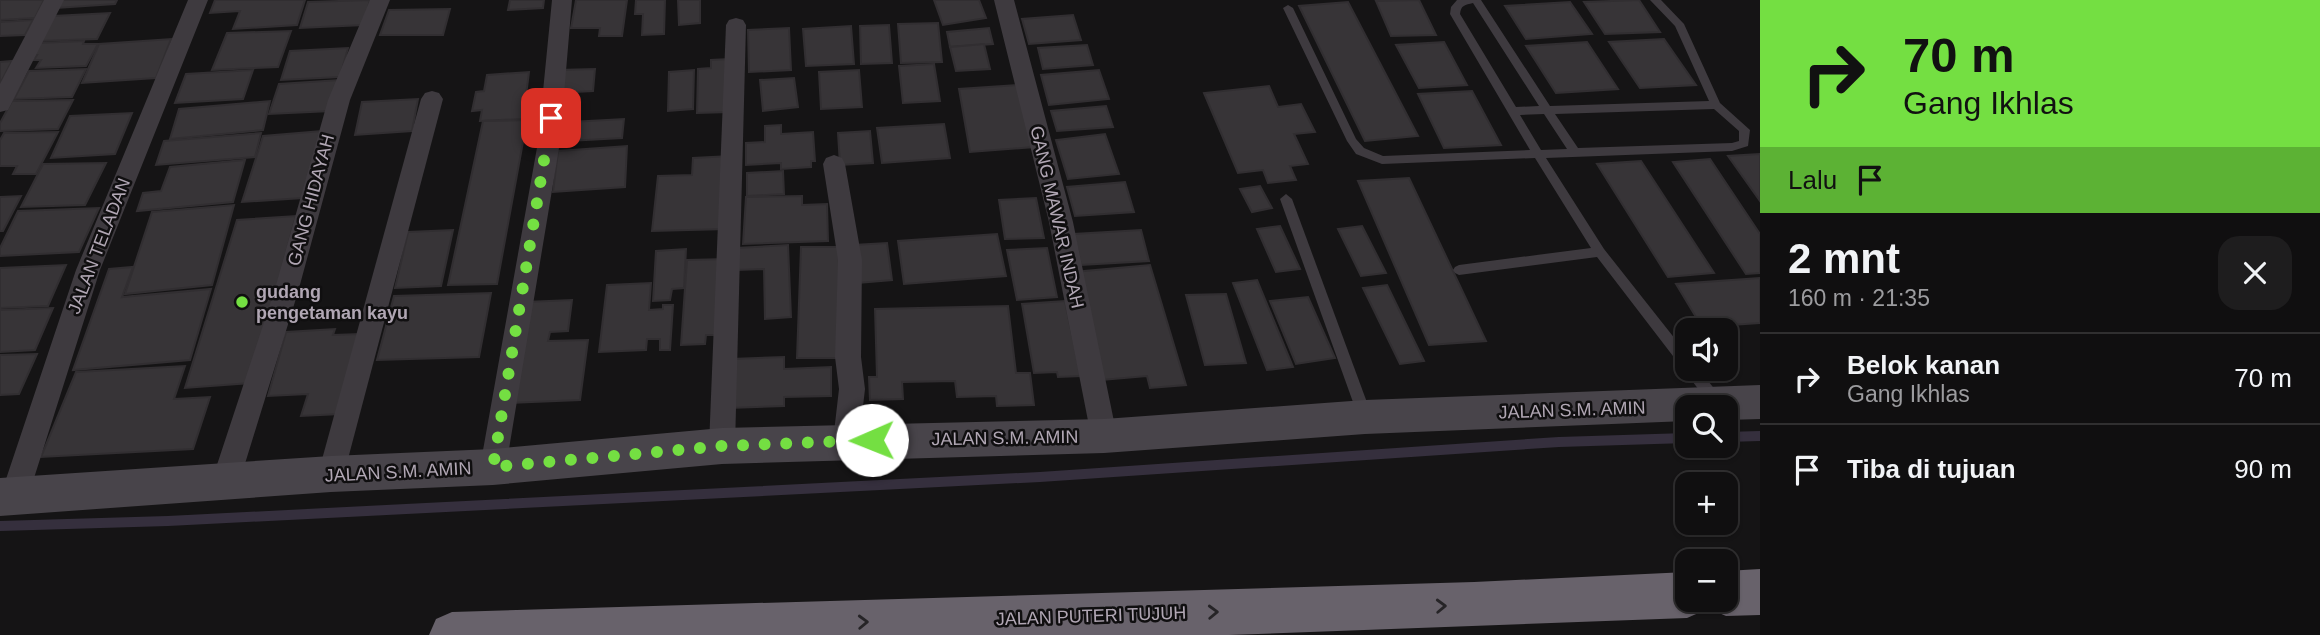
<!DOCTYPE html>
<html lang="id">
<head>
<meta charset="utf-8">
<style>
	:root { --surface:#100f10; --page:#1e1d1e; --text:#f1f3f6; --muted:#9c9c9f; --line:#302f30 }
	body { margin:0; font-family:Arial,sans-serif; background:var(--page); color:var(--text); height:100vh; display:flex; flex-direction:column; font-size:26px; white-space:nowrap }
	* { box-sizing:border-box; margin:0 }
	p { font-size:23px; color:var(--muted) }
	.icon { flex:none; width:38px; height:38px; fill:none; stroke:currentColor; stroke-width:2; stroke-linecap:round; stroke-linejoin:round }
	.map { position:relative; flex:1; overflow:hidden }
	.details { display:flex; flex-direction:column; background:var(--surface); width:560px }
	.details>* { flex:none }
	.banner { background:#74df42; color:#111; overflow:hidden }
	.buttons { position:absolute; left:1675px; top:318px; display:grid; gap:14px }
	.buttons a { display:grid; place-items:center; width:63px; height:63px; border-radius:14px; background:var(--surface); box-shadow:0 2px 5px #0004,0 0 0 2px var(--line); font-size:35px }
	.pin { position:absolute; display:grid; place-items:center; width:60px; height:60px; color:#fff; margin:-30px; border-radius:14px; box-shadow:0 4px 10px #0006 }
	.me { position:absolute; width:77px; margin:-38px; rotate:269deg; stroke-linejoin:round; filter:drop-shadow(0 0 5px #0008) }
	.turn { display:flex; align-items:center; gap:24px; height:147px; padding:0 28px; font-size:32px }
	.turn .icon { width:91px; height:91px; stroke-width:2.5 }
	.turn b { display:block; font-size:49px; line-height:60px }
	.then { display:flex; align-items:center; height:66px; padding:0 28px; background:#0003; gap:14px; font-size:26px }
	.round { display:grid; place-items:center; flex:none; width:74px; height:74px; border-radius:21px; background:var(--page) }
	.overview { display:flex; align-items:center; justify-content:space-between; height:119px; padding:0 28px }
	h1 { font-size:42px; font-weight:700; line-height:52px }
	ul { padding:0; list-style:none }
	li { display:flex; align-items:center; gap:21px; height:91px; padding:0 28px; border-top:2px solid var(--line) }
	li div { flex:1 }
	li b { display:block; font-size:26px }
	li em { font-style:normal }
	main { display:flex; flex:1; min-height:0 }
	.map>svg:first-child { display:block }
</style>
</head>
<body>
<main>
<div class="map">
<svg width="1760" height="635" viewBox="0 0 1760 635">
	<rect width="100%" height="100%" fill="#151415"/>
	<g fill="none" stroke-linecap="round" stroke-linejoin="round">
		<g stroke="#352f3d" stroke-width="10">
			<path d="M 1726,437 L 1760,436"/>
			<path d="M 0,526 L 168,521 L 1040,477 L 1559,442 L 1687,438"/>
		</g>
	</g>
	<g fill="#373437" stroke="#312e31" stroke-width="2">
		<path d="M 0,0 L 44,0 L 35,18 L 0,20 Z"/>
		<path d="M 61,0 L 117,0 L 115,4 L 57,8 Z"/>
		<path d="M 215,0 L 305,0 L 297,25 L 233,29 L 240,11 L 210,13 Z"/>
		<path d="M 370,0 L 364,25 L 300,28 L 308,2 Z"/>
		<path d="M 510,0 L 544,0 L 543,8 L 508,10 Z"/>
		<path d="M 576,0 L 627,0 L 622,36 L 599,36 L 600,28 L 571,28 Z"/>
		<path d="M 636,0 L 665,0 L 664,34 L 642,35 L 643,14 L 635,14 Z"/>
		<path d="M 678,0 L 700,0 L 700,23 L 679,25 Z"/>
		<path d="M 934,0 L 979,0 L 986,18 L 943,25 Z"/>
		<path d="M 1419,0 L 1436,35 L 1391,36 L 1376,1 Z"/>
		<path d="M 1639,0 L 1660,32 L 1605,34 L 1584,2 Z"/>
		<path d="M 1348,2 L 1418,136 L 1365,141 L 1299,6 Z"/>
		<path d="M 1570,2 L 1592,34 L 1526,39 L 1505,6 Z"/>
		<path d="M 450,9 L 443,35 L 380,35 L 389,10 Z"/>
		<path d="M 110,13 L 97,39 L 39,41 L 53,16 Z"/>
		<path d="M 1073,15 L 1081,40 L 1029,44 L 1022,19 Z"/>
		<path d="M 33,20 L 25,35 L 0,36 L 0,22 Z"/>
		<path d="M 938,23 L 942,62 L 901,63 L 898,24 Z"/>
		<path d="M 889,25 L 892,63 L 861,64 L 860,26 Z"/>
		<path d="M 851,26 L 854,64 L 806,66 L 803,29 Z"/>
		<path d="M 789,28 L 791,70 L 749,72 L 748,30 Z"/>
		<path d="M 989,28 L 993,44 L 950,47 L 947,32 Z"/>
		<path d="M 291,31 L 278,67 L 212,70 L 227,33 Z"/>
		<path d="M 171,39 L 156,78 L 82,83 L 99,44 Z"/>
		<path d="M 1664,39 L 1696,85 L 1640,88 L 1609,42 Z"/>
		<path d="M 84,41 L 83,44 L 98,44 L 86,66 L 36,68 L 41,60 L 34,60 L 37,55 L 30,55 L 36,43 Z"/>
		<path d="M 1444,42 L 1467,85 L 1419,88 L 1396,45 Z"/>
		<path d="M 1587,42 L 1618,89 L 1556,93 L 1526,46 Z"/>
		<path d="M 984,44 L 990,69 L 956,71 L 950,47 Z"/>
		<path d="M 1087,45 L 1093,65 L 1043,69 L 1038,48 Z"/>
		<path d="M 348,48 L 340,77 L 281,80 L 290,51 Z"/>
		<path d="M 729,59 L 729,112 L 697,113 L 698,69 L 711,68 L 711,60 Z"/>
		<path d="M 12,61 L 0,84 L 0,62 Z"/>
		<path d="M 934,64 L 940,101 L 903,103 L 899,66 Z"/>
		<path d="M 86,69 L 72,97 L 14,99 L 29,71 Z"/>
		<path d="M 595,69 L 593,91 L 555,93 L 558,70 Z"/>
		<path d="M 253,70 L 243,99 L 175,103 L 186,74 Z"/>
		<path d="M 694,70 L 693,109 L 668,111 L 669,72 Z"/>
		<path d="M 859,70 L 862,107 L 821,109 L 819,72 Z"/>
		<path d="M 1099,70 L 1109,99 L 1049,105 L 1041,75 Z"/>
		<path d="M 529,72 L 523,119 L 480,121 L 482,110 L 472,111 L 476,92 L 484,91 L 487,75 Z"/>
		<path d="M 794,78 L 798,107 L 763,111 L 760,80 Z"/>
		<path d="M 339,80 L 331,111 L 269,114 L 279,84 Z"/>
		<path d="M 1019,85 L 1034,147 L 970,152 L 959,89 Z"/>
		<path d="M 1269,86 L 1278,107 L 1301,104 L 1315,132 L 1294,134 L 1308,164 L 1290,166 L 1296,180 L 1268,183 L 1263,170 L 1238,173 L 1204,93 Z"/>
		<path d="M 1472,91 L 1501,145 L 1444,148 L 1418,94 Z"/>
		<path d="M 418,99 L 412,131 L 355,135 L 362,102 Z"/>
		<path d="M 73,100 L 58,129 L 0,131 L 0,123 L 12,101 Z"/>
		<path d="M 270,101 L 263,130 L 170,139 L 179,109 Z"/>
		<path d="M 1106,106 L 1113,127 L 1057,131 L 1051,111 Z"/>
		<path d="M 132,113 L 115,154 L 51,158 L 70,116 Z"/>
		<path d="M 624,119 L 622,138 L 550,142 L 552,123 Z"/>
		<path d="M 527,120 L 497,284 L 448,285 L 483,121 Z"/>
		<path d="M 944,124 L 950,158 L 882,163 L 877,128 Z"/>
		<path d="M 781,125 L 781,134 L 813,132 L 815,161 L 811,161 L 811,167 L 781,169 L 781,163 L 746,165 L 746,143 L 765,142 L 765,126 Z"/>
		<path d="M 321,131 L 303,198 L 242,202 L 263,136 Z"/>
		<path d="M 870,131 L 873,163 L 840,165 L 838,133 Z"/>
		<path d="M 58,132 L 36,174 L 13,174 L 17,166 L 0,166 L 0,140 L 4,133 Z"/>
		<path d="M 261,133 L 255,157 L 156,165 L 164,141 Z"/>
		<path d="M 1105,134 L 1119,174 L 1068,179 L 1056,140 Z"/>
		<path d="M 627,146 L 625,187 L 553,192 L 558,151 Z"/>
		<path d="M 1760,154 L 1760,201 L 1728,156 Z"/>
		<path d="M 730,156 L 727,229 L 652,231 L 658,176 L 692,175 L 693,158 Z"/>
		<path d="M 1710,159 L 1760,234 L 1760,273 L 1746,274 L 1673,162 Z"/>
		<path d="M 245,160 L 233,202 L 137,211 L 143,193 L 161,191 L 170,167 Z"/>
		<path d="M 1641,161 L 1714,273 L 1668,277 L 1597,164 Z"/>
		<path d="M 106,163 L 85,205 L 21,207 L 43,164 Z"/>
		<path d="M 783,171 L 784,194 L 747,196 L 747,173 Z"/>
		<path d="M 1409,178 L 1486,341 L 1429,345 L 1358,181 Z"/>
		<path d="M 1125,182 L 1134,212 L 1075,216 L 1067,187 Z"/>
		<path d="M 1260,186 L 1272,208 L 1252,212 L 1240,189 Z"/>
		<path d="M 21,196 L 3,231 L 0,231 L 0,197 Z"/>
		<path d="M 802,196 L 802,205 L 827,204 L 828,241 L 743,244 L 746,197 Z"/>
		<path d="M 1036,198 L 1044,238 L 1005,239 L 999,200 Z"/>
		<path d="M 234,205 L 212,285 L 125,294 L 152,212 Z"/>
		<path d="M 99,208 L 79,252 L 0,256 L 0,248 L 18,211 Z"/>
		<path d="M 296,216 L 251,383 L 185,388 L 237,220 Z"/>
		<path d="M 1280,226 L 1300,269 L 1276,272 L 1257,229 Z"/>
		<path d="M 1362,226 L 1386,273 L 1361,276 L 1338,229 Z"/>
		<path d="M 453,230 L 441,286 L 395,288 L 408,232 Z"/>
		<path d="M 1141,230 L 1149,261 L 1081,265 L 1074,234 Z"/>
		<path d="M 997,234 L 1006,276 L 904,284 L 898,241 Z"/>
		<path d="M 887,243 L 892,280 L 858,283 L 854,245 Z"/>
		<path d="M 788,245 L 791,317 L 765,319 L 764,269 L 736,270 L 736,248 Z"/>
		<path d="M 801,247 L 846,247 L 845,358 L 797,358 Z"/>
		<path d="M 1047,248 L 1057,297 L 1017,300 L 1007,250 Z"/>
		<path d="M 686,249 L 684,288 L 672,289 L 670,300 L 653,301 L 656,251 Z"/>
		<path d="M 727,259 L 723,335 L 706,335 L 705,344 L 681,345 L 687,260 Z"/>
		<path d="M 66,265 L 48,306 L 0,308 L 0,268 Z"/>
		<path d="M 1150,265 L 1186,385 L 1150,388 L 1147,376 L 1102,380 L 1074,272 Z"/>
		<path d="M 133,267 L 122,297 L 211,289 L 190,360 L 73,370 L 109,269 Z"/>
		<path d="M 1760,278 L 1760,323 L 1702,327 L 1676,284 Z"/>
		<path d="M 1257,280 L 1293,367 L 1267,370 L 1233,283 Z"/>
		<path d="M 651,283 L 649,310 L 663,309 L 663,305 L 673,305 L 670,350 L 660,350 L 660,339 L 647,339 L 646,350 L 599,352 L 607,285 Z"/>
		<path d="M 1387,285 L 1424,361 L 1400,364 L 1363,288 Z"/>
		<path d="M 491,293 L 479,357 L 377,360 L 394,296 Z"/>
		<path d="M 1226,294 L 1246,363 L 1205,365 L 1186,295 Z"/>
		<path d="M 1308,297 L 1335,358 L 1296,364 L 1270,301 Z"/>
		<path d="M 572,300 L 568,331 L 550,332 L 548,341 L 588,340 L 580,400 L 508,403 L 525,302 Z"/>
		<path d="M 1065,301 L 1081,376 L 1058,377 L 1057,372 L 1034,373 L 1022,304 Z"/>
		<path d="M 1008,306 L 1016,373 L 1030,373 L 1034,405 L 997,406 L 996,396 L 957,397 L 955,381 L 902,382 L 903,399 L 870,400 L 869,377 L 877,377 L 875,309 Z"/>
		<path d="M 53,308 L 35,350 L 0,352 L 0,310 Z"/>
		<path d="M 335,329 L 333,335 L 360,334 L 340,414 L 301,416 L 308,394 L 268,396 L 286,332 Z"/>
		<path d="M 37,354 L 19,394 L 0,395 L 0,355 Z"/>
		<path d="M 784,357 L 784,369 L 831,367 L 831,396 L 784,397 L 784,406 L 729,408 L 731,359 Z"/>
		<path d="M 185,366 L 174,399 L 210,397 L 193,449 L 41,457 L 76,372 Z"/>
	</g>
	<g fill="none" stroke-linecap="round" stroke-linejoin="round">
		<g fill="#3e3a3f" fill-rule="evenodd">
			<path d="M 1457,0 L 1481,0 L 1550,106 L 1709,101 L 1675,26 L 1650,0 L 1661,0 L 1684,24 L 1720,103 L 1750,130 L 1748,146 L 1732,151 L 1546,158 L 1604,249 L 1687,354 L 1687,369 L 1699,369 L 1719,395 L 1720,399 L 1719,403 L 1714,405 L 1709,403 L 1597,257 L 1459,275 L 1455,273 L 1453,270 L 1455,267 L 1459,265 L 1591,248 L 1535,158 L 1382,164 L 1356,154 L 1347,141 L 1283,8 L 1288,5 L 1293,8 L 1356,139 L 1364,148 L 1383,156 L 1530,150 L 1450,14 L 1451,7 ZM 1473,3 L 1539,106 L 1516,107 L 1460,14 C 1461,5 1465,5 1473,3 ZM 1714,109 L 1739,131 L 1739,141 L 1732,143 L 1578,148 L 1555,114 ZM 1544,114 L 1567,149 L 1541,150 L 1520,115 Z"/>
			<path d="M 1286,194 L 1292,199 L 1372,416 L 1370,420 L 1365,422 L 1360,420 L 1358,416 L 1280,199 Z"/>
		</g>
		<g fill="#3e3a3f" fill-rule="evenodd">
			<path d="M 44,0 L 64,0 L 8,110 L 0,112 L 0,84 Z"/>
			<path d="M 188,0 L 208,0 L 100,270 L 28,497 L 24,506 L 14,510 L 4,506 L 0,497 L 76,270 Z"/>
			<path d="M 370,0 L 390,0 L 350,100 L 298,292 L 239,483 L 235,492 L 225,496 L 215,492 L 211,483 L 274,292 L 328,100 Z"/>
			<path d="M 552,0 L 572,0 L 560,142 L 506,467 L 502,476 L 493,480 L 484,476 L 480,467 L 538,142 Z"/>
			<path d="M 994,0 L 1014,0 L 1073,222 L 1117,436 L 1113,445 L 1104,448 L 1095,445 L 1091,436 L 1049,222 Z"/>
			<path d="M 736,18 L 743,20 L 746,25 L 735,446 L 731,455 L 722,458 L 713,455 L 709,446 L 726,25 L 729,20 Z"/>
			<path d="M 432,91 L 439,93 L 443,99 L 344,474 L 341,483 L 331,487 L 321,483 L 318,474 L 421,99 L 425,93 Z"/>
			<path d="M 834,155 L 842,158 L 845,164 L 862,260 L 861,357 L 865,389 L 859,441 L 855,450 L 846,453 L 837,450 L 833,441 L 839,389 L 835,357 L 838,260 L 823,164 L 826,158 Z"/>
		</g>
		<path fill="#48444a" fill-rule="evenodd" d="M 1760,385 L 1760,419 L 1726,420 L 1726,408 L 1687,408 L 1687,421 L 1365,434 L 1104,453 L 722,464 L 493,485 L 331,492 L 0,516 L 0,478 L 331,456 L 493,449 L 722,428 L 1104,419 L 1365,400 Z"/>
		<path fill="#68626b" fill-rule="evenodd" d="M 1760,569 L 1760,615 L 1726,616 L 1710,609 L 1707,601 L 1703,611 L 1687,618 L 1229,635 L 429,635 L 436,619 L 452,612 L 1474,582 L 1687,572 L 1687,600 L 1726,600 L 1726,571 Z"/>
	</g>
	<defs><path id="oneway-chevron" d="M-2-3.5L2.5 0L-2 3.5" fill="none" stroke-width="1.6" stroke-linecap="round" stroke-linejoin="round" transform="scale(1.75)"/></defs>
	<g stroke="#262427">
		<use href="#oneway-chevron" transform="translate(1441 606) rotate(-2)"/>
		<use href="#oneway-chevron" transform="translate(1213 612) rotate(-2)"/>
		<use href="#oneway-chevron" transform="translate(863 622) rotate(-2)"/>
	</g>
	<g fill="none" stroke-linecap="round" stroke-linejoin="round">
		<path stroke="#74df42" stroke-width="12" stroke-dasharray="0 21.6" d="M 551,118 L 493,467 L 722,446 L 872,440"/>
	</g>
	<circle fill="#74df42" stroke="#100f10" stroke-width="2.5" cx="242" cy="302" r="7"/>
	<g text-anchor="middle" dominant-baseline="central" stroke-width="5" stroke-linejoin="round" paint-order="stroke">
		<g font-size="18" fill="#b1a7b4" stroke="#100f10">
			<text transform="translate(311 200) rotate(-75)">GANG HIDAYAH</text>
			<text transform="translate(1057 217) rotate(77)">GANG MAWAR INDAH</text>
			<text transform="translate(99 246) rotate(-69)">JALAN TELADAN</text>
			<text transform="translate(1572 410) rotate(-2)">JALAN S.M. AMIN</text>
			<text transform="translate(1005 438) rotate(-1)">JALAN S.M. AMIN</text>
			<text transform="translate(398 472) rotate(-3)">JALAN S.M. AMIN</text>
			<text transform="translate(1091 616) rotate(-2)">JALAN PUTERI TUJUH</text>
		</g>
		<g font-size="18" font-weight="bold" fill="#b1a7b4" stroke="#100f10" text-anchor="start">
			<text x="256" y="292">gudang<tspan x="256" dy="21">pengetaman kayu</tspan></text>
		</g>
	</g>
</svg>
<div class="buttons">
<a><svg class="icon" aria-label="sound" viewBox="0 0 24 24"><path d="M4 9h4l5-4v14l-5-4H4zM17 9q2 3 0 6"/></svg></a>
<a><svg class="icon" aria-label="search" viewBox="0 0 24 24"><circle cx="10" cy="10" r="6"/><path d="M15 15l6 6"/></svg></a>
<a>+</a>
<a>−</a>
</div>
<div class="pin" style="left:551px;top:118px;background:#d93025"><svg class="icon" aria-label="arrive" viewBox="0 0 24 24"><path d="M6 21V4h12l-3 4 3 4H6"/></svg></div>
<svg class="me" style="left:872px;top:440px" viewBox="-20 -20 40 40"><circle r="19" fill="#fff"/><path d="M0-13L10 11 0 6-10 11z" fill="#74df42"/></svg>
</div>
<section class="details">
<div class="banner">
<div class="turn"><svg class="icon" aria-label="right" viewBox="0 0 24 24"><path d="M7 20v-9h11M14 6l5 5-5 5"/></svg><div><b>70 m</b>Gang Ikhlas</div></div>
<div class="then">Lalu<svg class="icon" aria-label="arrive" viewBox="0 0 24 24"><path d="M6 21V4h12l-3 4 3 4H6"/></svg></div>
</div>
<div class="overview"><div><h1>2 mnt</h1><p>160 m · 21:35</p></div><a class="round"><svg class="icon" aria-label="close" viewBox="0 0 24 24"><path d="M6 6l12 12M18 6L6 18"/></svg></a></div>
<ul>
<li><svg class="icon" aria-label="right" viewBox="0 0 24 24"><path d="M7 20v-9h11M14 6l5 5-5 5"/></svg><div><b>Belok kanan</b><p>Gang Ikhlas</p></div><em>70 m</em></li>
<li><svg class="icon" aria-label="arrive" viewBox="0 0 24 24"><path d="M6 21V4h12l-3 4 3 4H6"/></svg><div><b>Tiba di tujuan</b></div><em>90 m</em></li>
</ul>
</section>
</main>
</body>
</html>
